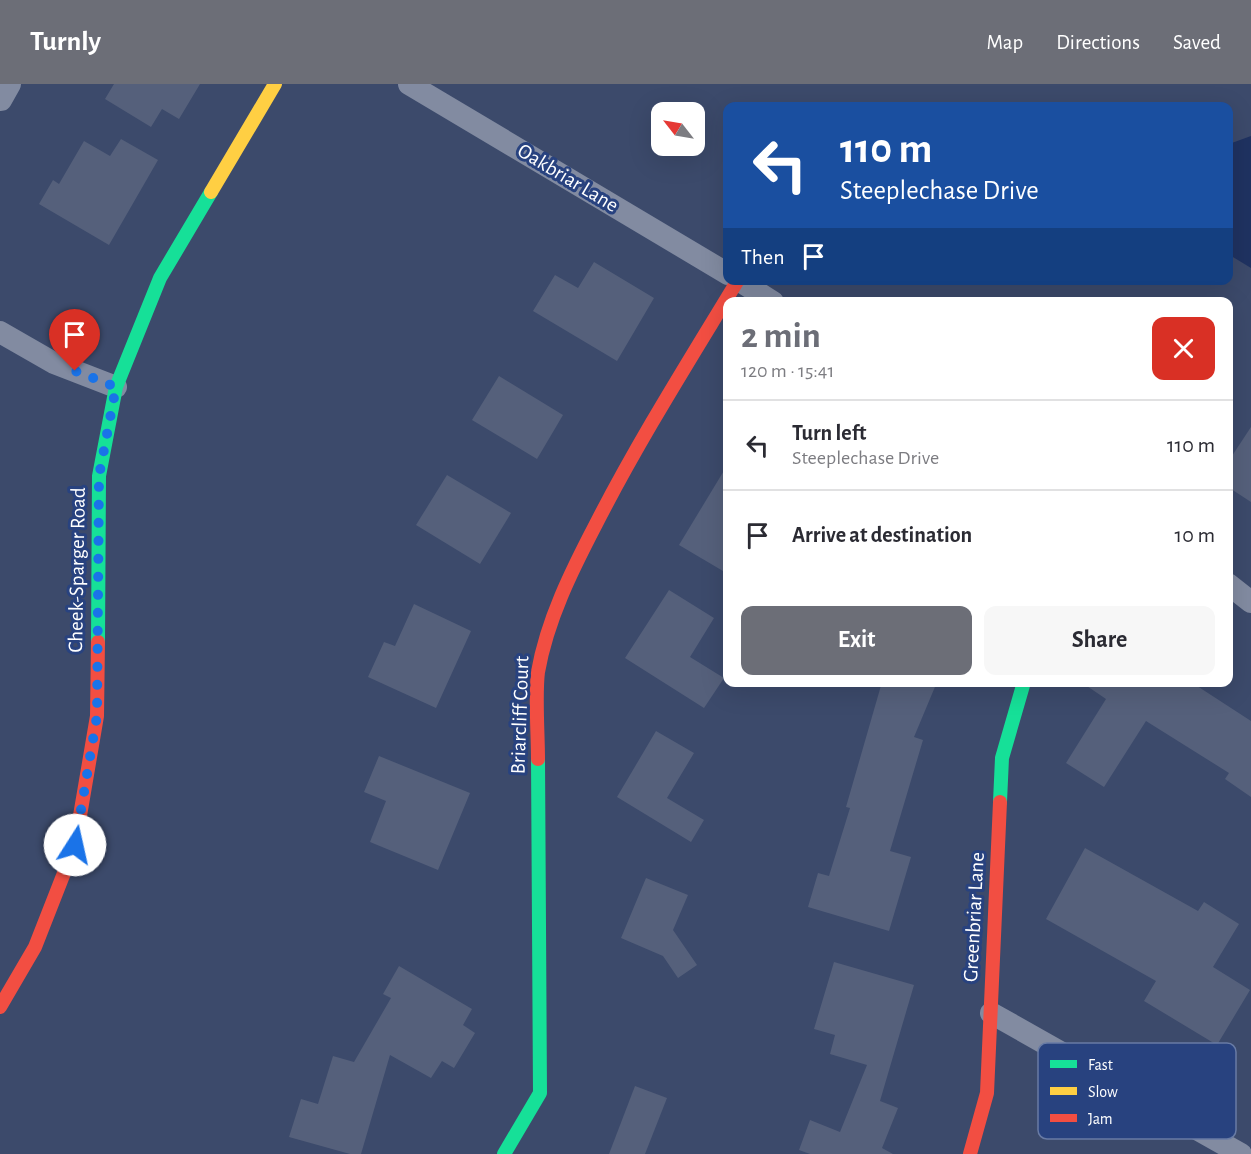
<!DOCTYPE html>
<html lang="en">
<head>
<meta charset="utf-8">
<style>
	:root { --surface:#fff; --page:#f7f7f7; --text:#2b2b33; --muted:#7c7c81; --line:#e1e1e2; --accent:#6c6e77 }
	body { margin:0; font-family:"Alegreya Sans",sans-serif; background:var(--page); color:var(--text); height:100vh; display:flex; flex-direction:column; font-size:22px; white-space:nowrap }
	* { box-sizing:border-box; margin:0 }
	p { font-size:20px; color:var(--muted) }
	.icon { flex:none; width:33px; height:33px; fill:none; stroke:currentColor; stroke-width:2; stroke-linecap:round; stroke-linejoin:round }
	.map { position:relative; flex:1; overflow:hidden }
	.sheet { position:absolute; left:723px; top:213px; width:510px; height:390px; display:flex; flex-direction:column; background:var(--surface); border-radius:12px; box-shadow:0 6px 24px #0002 }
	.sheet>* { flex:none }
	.top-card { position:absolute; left:723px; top:18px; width:510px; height:183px; border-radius:12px; box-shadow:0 6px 24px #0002; background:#1a4fa0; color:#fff; overflow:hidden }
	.needle { width:39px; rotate:301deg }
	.buttons { position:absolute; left:651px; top:18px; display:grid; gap:12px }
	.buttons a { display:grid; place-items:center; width:54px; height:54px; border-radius:12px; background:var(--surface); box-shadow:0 6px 24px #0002; font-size:30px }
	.pin { position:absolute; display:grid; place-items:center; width:51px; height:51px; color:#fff; margin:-62px -26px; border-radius:50% 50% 50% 0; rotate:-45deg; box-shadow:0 0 6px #0007 }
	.pin .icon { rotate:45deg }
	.me { position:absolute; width:66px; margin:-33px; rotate:10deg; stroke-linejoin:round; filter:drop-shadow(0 0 4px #0008) }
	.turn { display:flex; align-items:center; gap:21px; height:126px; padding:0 18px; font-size:27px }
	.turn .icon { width:78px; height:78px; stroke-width:2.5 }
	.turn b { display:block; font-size:42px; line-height:51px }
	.then { display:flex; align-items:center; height:57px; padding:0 18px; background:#0003; gap:12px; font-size:22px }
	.round { display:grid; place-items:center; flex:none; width:63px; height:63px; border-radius:12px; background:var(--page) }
	.summary { display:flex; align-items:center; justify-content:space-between; height:102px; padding:0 18px }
	h1 { font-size:36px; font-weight:700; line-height:45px; color:var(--accent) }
	.button { display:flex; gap:12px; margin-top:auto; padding:12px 18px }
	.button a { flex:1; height:69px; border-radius:12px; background:var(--accent); color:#fff; font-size:24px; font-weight:700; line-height:69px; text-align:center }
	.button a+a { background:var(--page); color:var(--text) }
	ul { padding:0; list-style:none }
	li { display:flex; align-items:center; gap:18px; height:90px; padding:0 18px; border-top:2px solid var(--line) }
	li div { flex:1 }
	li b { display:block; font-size:22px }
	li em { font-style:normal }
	header { display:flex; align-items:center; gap:36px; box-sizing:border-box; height:84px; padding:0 30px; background:var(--accent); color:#fff }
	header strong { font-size:28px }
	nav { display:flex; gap:33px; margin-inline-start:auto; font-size:21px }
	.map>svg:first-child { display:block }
</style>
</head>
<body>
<header>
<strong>Turnly</strong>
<nav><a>Map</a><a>Directions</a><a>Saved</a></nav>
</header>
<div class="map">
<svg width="1251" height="1070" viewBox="0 0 1251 1070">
	<rect width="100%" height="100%" fill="#3c4a6b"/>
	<path fill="#1f3261" d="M 1251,52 L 1251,184 L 1228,170 L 1229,60 Z"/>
	<g fill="#55607b">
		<path d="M 114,0 L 200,0 L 179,35 L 162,25 L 151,43 L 105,15 Z"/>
		<path d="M 121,55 L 158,76 L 109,161 L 39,120 L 53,96 L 59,100 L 84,57 L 110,72 Z"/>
		<path d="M 594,178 L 654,214 L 617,277 L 533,227 L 555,191 L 578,204 Z"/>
		<path d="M 499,292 L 563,331 L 537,375 L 472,336 Z"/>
		<path d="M 1251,343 L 1251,418 L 1228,403 L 1228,378 Z"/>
		<path d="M 728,380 L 728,490 L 679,461 Z"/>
		<path d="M 447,391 L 511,429 L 480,480 L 416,441 Z"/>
		<path d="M 669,506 L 714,534 L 690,573 L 724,594 L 704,624 L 625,574 Z"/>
		<path d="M 414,520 L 471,547 L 436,624 L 368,593 L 384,558 L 395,562 Z"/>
		<path d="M 882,598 L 937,598 L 914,653 L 923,656 L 890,767 L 911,773 L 889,847 L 808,823 L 818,789 L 829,792 L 850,724 L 846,723 Z"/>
		<path d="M 1081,598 L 1191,598 L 1251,637 L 1251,713 L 1225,695 L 1229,689 L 1146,637 L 1104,703 L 1066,679 L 1106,615 Z"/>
		<path d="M 656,647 L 694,669 L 667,714 L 704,736 L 691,758 L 617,713 Z"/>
		<path d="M 379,672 L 470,709 L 438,786 L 370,758 L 386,717 L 364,708 Z"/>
		<path d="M 1085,764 L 1198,827 L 1204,818 L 1239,840 L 1213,883 L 1250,906 L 1217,961 L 1144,917 L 1156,897 L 1046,835 Z"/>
		<path d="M 646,794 L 688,811 L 673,846 L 697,881 L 678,894 L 663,872 L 621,854 Z"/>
		<path d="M 834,878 L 914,901 L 880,1017 L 898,1024 L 882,1064 L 893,1070 L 810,1070 L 799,1066 L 810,1036 L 840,1048 L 867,981 L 830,970 L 835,951 L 814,945 Z"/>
		<path d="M 399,882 L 472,925 L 463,941 L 475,949 L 454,984 L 442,977 L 431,994 L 390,971 L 361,1070 L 350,1070 L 289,1053 L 301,1015 L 318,1020 L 333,972 L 354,978 L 391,914 L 383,910 Z"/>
		<path d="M 635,1002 L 667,1014 L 645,1070 L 609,1070 Z"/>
	</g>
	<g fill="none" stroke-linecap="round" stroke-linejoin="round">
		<g stroke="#828ba1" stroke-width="22">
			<path d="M 409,0 L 728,190"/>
			<path d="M 1,16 L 10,0"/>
			<path d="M 738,196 L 773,218"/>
			<path d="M 0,248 L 54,279 L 116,303"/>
			<path d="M 1228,500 L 1251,518"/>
			<path d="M 991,929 L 1241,1070"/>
		</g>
		<g stroke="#16e098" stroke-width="14">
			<path d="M 98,558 L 99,392 L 116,303 L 160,194 L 211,108"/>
			<path d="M 1000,718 L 1002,674 L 1024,598"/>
			<path d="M 504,1070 L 540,1009 L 538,675"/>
		</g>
		<path stroke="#ffcf43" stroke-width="14" d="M 211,108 L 275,0"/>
		<g stroke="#f24e42" stroke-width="14">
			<path d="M 538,675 C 538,649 535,612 538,588 C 547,536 572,486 596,440 C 639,356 689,277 738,196"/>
			<path d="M 0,923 L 35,863 L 75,761 L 97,632 L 98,558"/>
			<path d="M 970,1070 L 987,1009 L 1000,718"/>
		</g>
	</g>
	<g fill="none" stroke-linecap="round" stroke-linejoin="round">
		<path stroke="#1a73e8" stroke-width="10" stroke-dasharray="0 18" d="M 75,761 L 97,632 L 99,392 L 116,303 L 75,287"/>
	</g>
	<g text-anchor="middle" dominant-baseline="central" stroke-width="6" stroke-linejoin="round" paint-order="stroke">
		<g font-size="21" fill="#fff" stroke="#28427f">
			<text transform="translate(568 94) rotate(31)">Oakbriar Lane</text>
			<text transform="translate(77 486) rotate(-89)">Cheek-Sparger Road</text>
			<text transform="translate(520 631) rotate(-88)">Briarcliff Court</text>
			<text transform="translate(974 833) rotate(-87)">Greenbriar Lane</text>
		</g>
	</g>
	<rect x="1038" y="959" width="198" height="96" rx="9" fill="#28427f" stroke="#687ba5" stroke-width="1.5"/>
	<rect x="1050" y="976" width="27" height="8" fill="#16e098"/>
	<rect x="1050" y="1003" width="27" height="8" fill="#ffcf43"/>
	<rect x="1050" y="1030" width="27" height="8" fill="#f24e42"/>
	<g font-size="16" fill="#fff">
		<text x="1088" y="986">Fast</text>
		<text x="1088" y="1013">Slow</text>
		<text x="1088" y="1040">Jam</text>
	</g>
</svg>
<div class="buttons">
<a><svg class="needle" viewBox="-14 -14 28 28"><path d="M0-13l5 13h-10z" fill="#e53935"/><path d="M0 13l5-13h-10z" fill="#7c7c81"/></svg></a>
</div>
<div class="pin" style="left:75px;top:287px;background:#d93025"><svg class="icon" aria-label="arrive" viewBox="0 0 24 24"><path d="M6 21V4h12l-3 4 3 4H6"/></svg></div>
<svg class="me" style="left:75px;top:761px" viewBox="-20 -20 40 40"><circle r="19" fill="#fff"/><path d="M0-13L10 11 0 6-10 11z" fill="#1a73e8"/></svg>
<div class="top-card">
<div class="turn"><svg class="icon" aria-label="left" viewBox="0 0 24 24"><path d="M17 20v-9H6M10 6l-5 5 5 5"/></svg><div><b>110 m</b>Steeplechase Drive</div></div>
<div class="then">Then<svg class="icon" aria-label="arrive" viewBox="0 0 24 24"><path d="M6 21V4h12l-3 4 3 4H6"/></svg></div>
</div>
<section class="sheet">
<div class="summary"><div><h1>2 min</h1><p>120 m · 15:41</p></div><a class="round" style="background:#d93025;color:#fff"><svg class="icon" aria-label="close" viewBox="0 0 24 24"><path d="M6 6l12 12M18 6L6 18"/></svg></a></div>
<ul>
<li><svg class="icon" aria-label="left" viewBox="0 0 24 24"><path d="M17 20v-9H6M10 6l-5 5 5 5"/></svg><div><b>Turn left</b><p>Steeplechase Drive</p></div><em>110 m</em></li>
<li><svg class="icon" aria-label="arrive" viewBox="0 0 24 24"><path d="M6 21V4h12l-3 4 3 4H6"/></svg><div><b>Arrive at destination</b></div><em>10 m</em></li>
</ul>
<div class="button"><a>Exit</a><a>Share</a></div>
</section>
</div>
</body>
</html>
